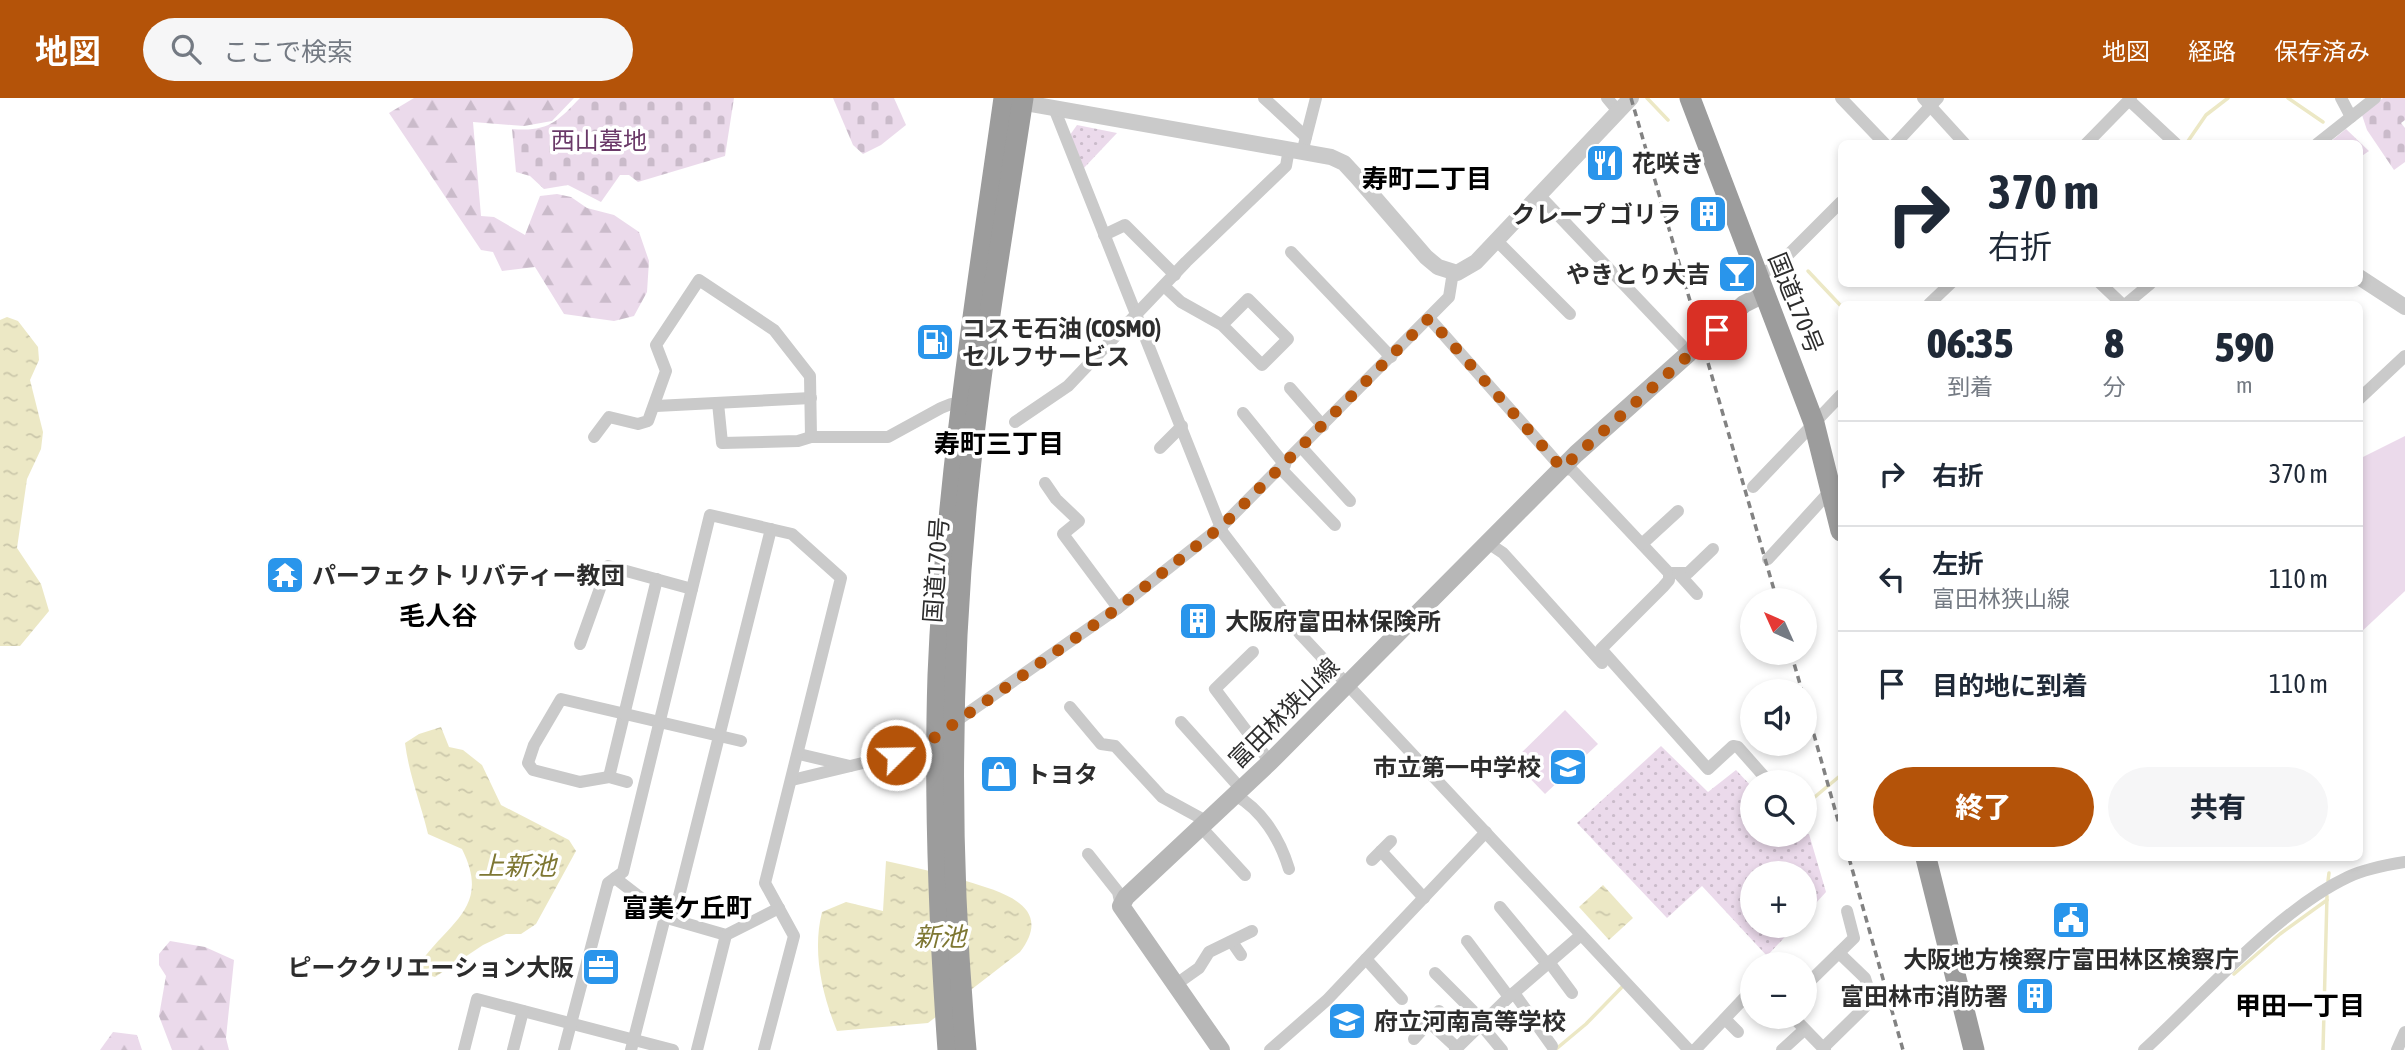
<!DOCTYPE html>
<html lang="ja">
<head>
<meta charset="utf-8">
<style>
	:root { --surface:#fff; --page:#f6f6f7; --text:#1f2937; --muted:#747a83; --line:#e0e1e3; --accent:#b45309 }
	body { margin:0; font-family:"Asap Condensed","Noto Sans JP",sans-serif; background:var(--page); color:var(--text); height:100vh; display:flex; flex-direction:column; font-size:26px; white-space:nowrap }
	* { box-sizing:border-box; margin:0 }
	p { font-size:23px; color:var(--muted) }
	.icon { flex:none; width:38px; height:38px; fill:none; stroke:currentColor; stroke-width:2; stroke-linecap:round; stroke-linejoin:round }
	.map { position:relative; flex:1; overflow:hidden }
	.details { position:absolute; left:1838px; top:203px; width:525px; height:560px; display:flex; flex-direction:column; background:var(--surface); border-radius:10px; box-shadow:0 4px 10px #0003 }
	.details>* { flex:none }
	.banner { position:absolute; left:1838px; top:42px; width:525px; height:147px; border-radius:10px; box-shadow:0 4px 10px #0003; background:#fff; color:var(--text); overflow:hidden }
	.needle { width:46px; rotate:315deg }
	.tools { position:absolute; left:1740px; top:490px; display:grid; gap:14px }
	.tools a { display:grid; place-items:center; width:77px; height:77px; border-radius:50%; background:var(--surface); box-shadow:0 4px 10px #0003; font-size:35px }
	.pin { position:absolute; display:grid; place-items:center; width:60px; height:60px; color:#fff; margin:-30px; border-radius:14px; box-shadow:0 4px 10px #0006 }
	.me { position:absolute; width:77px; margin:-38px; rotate:67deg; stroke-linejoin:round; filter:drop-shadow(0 0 5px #0008) }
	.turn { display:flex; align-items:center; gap:24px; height:147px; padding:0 35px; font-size:32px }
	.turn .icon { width:91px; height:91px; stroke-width:2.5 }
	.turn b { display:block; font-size:49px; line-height:60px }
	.eta { display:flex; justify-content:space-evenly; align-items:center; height:119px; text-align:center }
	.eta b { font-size:42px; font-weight:800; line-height:49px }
	.button { display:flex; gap:14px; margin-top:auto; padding:14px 35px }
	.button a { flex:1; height:80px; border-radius:42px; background:var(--accent); color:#fff; font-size:28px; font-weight:800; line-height:80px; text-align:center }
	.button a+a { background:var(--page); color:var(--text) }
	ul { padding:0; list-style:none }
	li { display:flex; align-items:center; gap:21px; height:105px; padding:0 35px; border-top:2px solid var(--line) }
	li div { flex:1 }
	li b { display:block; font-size:26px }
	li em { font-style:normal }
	header { display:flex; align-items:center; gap:42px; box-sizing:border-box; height:98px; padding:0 35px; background:var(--accent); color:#fff }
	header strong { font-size:33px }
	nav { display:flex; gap:38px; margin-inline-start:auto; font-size:24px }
	.search { width:490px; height:63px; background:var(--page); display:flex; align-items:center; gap:18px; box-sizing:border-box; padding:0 24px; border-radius:38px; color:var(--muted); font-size:26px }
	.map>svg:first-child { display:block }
</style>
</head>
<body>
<header>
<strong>地図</strong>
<div class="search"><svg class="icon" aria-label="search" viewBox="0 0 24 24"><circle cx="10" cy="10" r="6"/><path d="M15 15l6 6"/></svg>ここで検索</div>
<nav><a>地図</a><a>経路</a><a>保存済み</a></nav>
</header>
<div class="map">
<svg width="2405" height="952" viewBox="0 0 2405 952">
	<defs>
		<pattern id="green-dots" width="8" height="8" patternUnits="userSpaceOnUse" patternTransform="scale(1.75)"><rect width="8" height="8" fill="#ebdaeb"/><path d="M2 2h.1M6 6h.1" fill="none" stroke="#cabbca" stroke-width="1.8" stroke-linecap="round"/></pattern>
		<pattern id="forest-firs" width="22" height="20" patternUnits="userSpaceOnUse" patternTransform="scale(1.75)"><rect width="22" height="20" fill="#ebdaeb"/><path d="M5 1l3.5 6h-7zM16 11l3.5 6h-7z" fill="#cabbca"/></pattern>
		<pattern id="cemetery-stones" width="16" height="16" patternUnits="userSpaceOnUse" patternTransform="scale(1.75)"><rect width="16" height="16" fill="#ebdaeb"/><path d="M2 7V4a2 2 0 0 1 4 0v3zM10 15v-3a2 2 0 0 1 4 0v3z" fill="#cabbca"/></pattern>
		<pattern id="water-ripples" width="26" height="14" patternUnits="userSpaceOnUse" patternTransform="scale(1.75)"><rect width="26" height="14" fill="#ece8c5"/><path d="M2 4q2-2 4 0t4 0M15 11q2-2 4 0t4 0" fill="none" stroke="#cbc7aa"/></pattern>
	</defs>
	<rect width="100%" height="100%" fill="#fff"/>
	<g fill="url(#green-dots)">
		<path d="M 1077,27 L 1117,35 L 1083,71 L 1070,37 Z"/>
		<path d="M 1661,648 L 1708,694 L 1736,672 L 1752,689 L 1752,737 L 1809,736 L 1826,794 L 1804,818 L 1804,775 L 1752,775 L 1752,828 L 1795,828 L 1767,858 L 1702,788 L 1667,820 L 1577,725 Z"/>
	</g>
	<g fill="url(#forest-firs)">
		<path d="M 414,0 L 574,0 L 552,23 L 524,28 L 473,24 L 481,118 L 494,119 L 525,137 L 540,98 L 557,96 L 571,99 L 587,110 L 614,117 L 639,134 L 649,163 L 647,194 L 634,218 L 614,223 L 564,216 L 535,169 L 502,173 L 493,154 L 481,152 L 389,15 Z"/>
		<path d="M 170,843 L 205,849 L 234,862 L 226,940 L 229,952 L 172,952 L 159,918 L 166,878 L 159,867 L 159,856 Z"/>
		<path d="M 113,934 L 137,937 L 142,952 L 100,952 Z"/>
	</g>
	<g fill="url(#cemetery-stones)">
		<path d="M 580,0 L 734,0 L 725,58 L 638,84 L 629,77 L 620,77 L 601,104 L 568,87 L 544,91 L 530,78 L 516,74 L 512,31 C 548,34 557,24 580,0 Z"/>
		<path d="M 833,0 L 894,0 L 906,27 L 881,47 L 863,56 L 853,47 Z"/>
		<path d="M 2383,0 L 2405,0 L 2405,22 L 2401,25 L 2405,30 L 2405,64 L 2394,72 L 2367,32 L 2362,17 Z"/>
		<path d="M 2346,31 L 2369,53 L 2359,60 L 2359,46 L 2329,45 Z"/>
	</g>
	<g fill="#ebdaeb">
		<path d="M 2405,338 L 2405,493 L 2359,536 L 2359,361 Z"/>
		<path d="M 1565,612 L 1598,646 L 1545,696 L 1513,663 Z"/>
	</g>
	<g fill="url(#water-ripples)">
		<path d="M 7,219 L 18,223 L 38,249 L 39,262 L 30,282 L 43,334 L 41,351 L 27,381 L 17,450 L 41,486 L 49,513 L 20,548 L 0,548 L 0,222 Z"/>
		<path d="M 441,629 L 449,649 L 463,652 L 482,667 L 501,707 L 569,742 L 576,753 L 536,826 L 521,836 L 506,836 L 483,847 L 435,879 L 421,875 L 421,864 C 450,823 491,809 462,751 L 428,736 C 421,706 409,677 405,645 L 419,636 Z"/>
		<path d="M 886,763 C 913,769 940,775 966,783 C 1002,794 1055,808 1020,854 L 928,925 L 837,933 C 822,896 812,854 822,814 L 846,804 L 883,813 Z"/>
		<path d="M 1603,787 L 1633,820 L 1609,842 L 1579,809 Z"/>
	</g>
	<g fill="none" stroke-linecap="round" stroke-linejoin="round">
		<g stroke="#ece8c5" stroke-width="3.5">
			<path d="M 1647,0 L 1668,22"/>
			<path d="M 2288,0 L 2323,24"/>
			<path d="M 2186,46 L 2206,17 L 2228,0"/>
			<path d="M 1808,173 L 1841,208"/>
			<path d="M 1804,708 L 1841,677"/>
			<path d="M 2328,783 L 2329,775"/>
			<path d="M 2234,876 L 2280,836 L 2327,802"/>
			<path d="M 1556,951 L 1586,926 L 1623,888"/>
			<path d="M 2323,952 L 2327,798"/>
		</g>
		<g stroke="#cacaca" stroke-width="12">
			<path d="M 1264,0 L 1306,39"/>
			<path d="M 1607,0 L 1617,12"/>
			<path d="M 1841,0 L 1885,46"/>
			<path d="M 1923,0 L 1965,46"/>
			<path d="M 2341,0 L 2351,19"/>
			<path d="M 2129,2 L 2176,46"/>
			<path d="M 1054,10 L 1223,435 L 1301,537 L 1689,952"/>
			<path d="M 1895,46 L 1938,0"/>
			<path d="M 2086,46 L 2131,0"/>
			<path d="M 2317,46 L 2375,0"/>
			<path d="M 1304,47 L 1316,0"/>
			<path d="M 1539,97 L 1689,255"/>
			<path d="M 1104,137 L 1125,127 L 1175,177"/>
			<path d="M 1497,143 L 1570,216"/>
			<path d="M 1291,154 L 1391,259"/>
			<path d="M 1758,179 L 1782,163 L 1841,104"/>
			<path d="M 2101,186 L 2122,206"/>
			<path d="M 1164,188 L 1181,204 L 1222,227 L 1262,267 L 1288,241 L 1248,201 L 1222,227"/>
			<path d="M 1929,206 L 1950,186"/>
			<path d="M 2126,206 L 2150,186"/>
			<path d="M 1429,220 L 1562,370 L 1572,372 L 1669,475 L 1688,475 L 1713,451"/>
			<path d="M 1290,290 L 1323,328"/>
			<path d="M 2359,301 L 2405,258"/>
			<path d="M 718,305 L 722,345 L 798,343 L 811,339 L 888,339 L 941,310 L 951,306 L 967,309"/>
			<path d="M 656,308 L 811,300"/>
			<path d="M 1243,315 L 1285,367"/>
			<path d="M 1015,324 L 1068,288 L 1186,164 L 1286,68 L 1289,51"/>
			<path d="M 594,339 L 609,319 L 638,326 L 648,323 L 666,273 L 656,247 L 699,182 L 774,232 L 810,278 L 811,339"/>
			<path d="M 1160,350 L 1182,328"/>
			<path d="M 1302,350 L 1350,403"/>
			<path d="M 1281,371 L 1335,427"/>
			<path d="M 1045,385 L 1056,401 L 1079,423 L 1063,436 L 1118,510"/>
			<path d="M 1753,389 L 1841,297"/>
			<path d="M 1488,445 L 1503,455 L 1602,565"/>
			<path d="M 1642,446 L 1678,413"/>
			<path d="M 1768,461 L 1831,392"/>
			<path d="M 1669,475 L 1669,482 L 1663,489 L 1601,551 L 1708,671 L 1733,648 L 1738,649 L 1769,684"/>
			<path d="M 1678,475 L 1697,496"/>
			<path d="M 580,546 L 608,468 L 692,491"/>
			<path d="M 1253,554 L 1215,591 L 1270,664"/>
			<path d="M 1070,609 L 1101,646 L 1115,648 L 1162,699 L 1206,723"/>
			<path d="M 1181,624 L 1241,691"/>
			<path d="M 952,626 L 1118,510 L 1223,427 L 1449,199 L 1453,174"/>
			<path d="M 799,656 L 850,668"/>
			<path d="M 609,679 L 657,481"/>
			<path d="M 792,682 L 917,652 L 937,637"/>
			<path d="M 627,684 L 609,679 L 580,684 L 533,672 L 528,665 L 534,647 L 561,601 L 741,643"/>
			<path d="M 1235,697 C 1262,712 1280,741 1289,771"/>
			<path d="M 1200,728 L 1245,777"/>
			<path d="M 1381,753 L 1424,800"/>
			<path d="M 1088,756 L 1118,794 L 1121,808"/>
			<path d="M 1372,762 L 1391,743"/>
			<path d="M 615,780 L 667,820 L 726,837 L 779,810"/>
			<path d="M 1500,809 L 1547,866"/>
			<path d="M 1467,843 L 1509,899"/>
			<path d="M 1232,844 L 1241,857"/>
			<path d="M 1366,861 L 1402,901"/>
			<path d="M 1549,864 L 1572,895"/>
			<path d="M 1435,875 L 1485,925"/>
			<path d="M 1175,887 L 1199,870 L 1209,854 L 1252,833"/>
			<path d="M 1804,889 L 1854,840 L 1847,813"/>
			<path d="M 1514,895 L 1552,948"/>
			<path d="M 1793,919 L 1825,952"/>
			<path d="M 1725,921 L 1738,934"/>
			<path d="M 1429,924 L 1457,950"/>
			<path d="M 1482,928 L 1502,952"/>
			<path d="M 1414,941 L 1439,913"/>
			<path d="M 1823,950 L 1872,902 L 1865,880 L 1839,855"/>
			<path d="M 464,952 L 477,901 L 673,952"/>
			<path d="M 513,952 L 523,913"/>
			<path d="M 564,952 L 608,785 L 623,774 L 710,417 L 792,436 L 841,480 L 765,785 L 794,838 L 764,952"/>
			<path d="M 631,952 L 664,823 L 676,810 L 771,431"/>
			<path d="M 697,952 L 726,837"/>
			<path d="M 1270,952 L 1327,902 L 1486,734"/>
			<path d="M 1455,952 L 1509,899 L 1581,837"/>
			<path d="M 1695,952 L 1750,894"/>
			<path d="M 1782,952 L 1804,932"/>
			<path d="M 2144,952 C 2203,898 2278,812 2348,779 C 2365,771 2386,767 2405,764"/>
			<path d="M 2397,952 L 2405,934"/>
		</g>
		<g stroke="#cacaca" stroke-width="16">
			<path d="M 1014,3 L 1331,59 L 1344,65 L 1356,78 L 1426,159 L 1438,169 L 1457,175 L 1476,164 L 1631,0"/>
			<path d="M 2359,179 L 2405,209"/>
		</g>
		<path stroke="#b7b7b7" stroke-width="18" d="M 1221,952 L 1121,808 L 1126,799 L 1270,664 L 1576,356 L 1744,206 L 1764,196"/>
		<g stroke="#9c9c9c" stroke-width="21">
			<path d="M 1690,0 L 1814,325 L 1841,433"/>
			<path d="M 1926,760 L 1974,952"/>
			<path d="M 948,952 C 939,827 934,703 938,577 C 946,383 977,192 1004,0"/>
			<path d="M 966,952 C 949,763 949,571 969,382 C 982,254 1004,127 1023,0"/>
		</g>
		<g stroke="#828282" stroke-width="3.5" stroke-dasharray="7 5" stroke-linecap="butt">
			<path d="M 1631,0 L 1777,502"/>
			<path d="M 1791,555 L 1802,593"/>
			<path d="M 1804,601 L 1841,733"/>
			<path d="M 1849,760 L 1903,952"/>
		</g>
	</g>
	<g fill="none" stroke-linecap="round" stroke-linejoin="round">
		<path stroke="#b45309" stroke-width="12" stroke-dasharray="0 21.6" d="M 896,657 L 917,652 L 1118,510 L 1223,427 L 1429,220 L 1562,370 L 1717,232"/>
	</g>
	<defs>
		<symbol id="restaurant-square" viewBox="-11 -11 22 22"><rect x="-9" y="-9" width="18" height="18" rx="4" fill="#2995eb" stroke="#fff"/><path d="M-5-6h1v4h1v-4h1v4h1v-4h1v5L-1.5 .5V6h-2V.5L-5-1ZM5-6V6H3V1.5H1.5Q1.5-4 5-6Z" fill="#fff"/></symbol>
		<symbol id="building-square" viewBox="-11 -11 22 22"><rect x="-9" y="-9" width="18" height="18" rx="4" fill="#2995eb" stroke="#fff"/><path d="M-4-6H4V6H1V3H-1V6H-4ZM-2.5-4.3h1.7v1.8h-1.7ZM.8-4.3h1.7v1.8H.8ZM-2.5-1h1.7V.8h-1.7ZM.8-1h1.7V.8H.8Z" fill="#fff"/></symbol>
		<symbol id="bar-square" viewBox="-11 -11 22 22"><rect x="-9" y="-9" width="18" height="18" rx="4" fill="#2995eb" stroke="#fff"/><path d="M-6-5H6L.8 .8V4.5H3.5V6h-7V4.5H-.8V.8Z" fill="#fff"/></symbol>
		<symbol id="fuel-square" viewBox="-11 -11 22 22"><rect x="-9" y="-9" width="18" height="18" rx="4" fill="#2995eb" stroke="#fff"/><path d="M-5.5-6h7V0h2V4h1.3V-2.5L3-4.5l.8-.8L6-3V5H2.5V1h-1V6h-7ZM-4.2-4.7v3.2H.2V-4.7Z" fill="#fff"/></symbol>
		<symbol id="temple-square" viewBox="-11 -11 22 22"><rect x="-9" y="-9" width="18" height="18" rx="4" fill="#2995eb" stroke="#fff"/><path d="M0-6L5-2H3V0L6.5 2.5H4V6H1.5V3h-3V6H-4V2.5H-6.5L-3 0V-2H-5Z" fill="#fff"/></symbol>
		<symbol id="school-square" viewBox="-11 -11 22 22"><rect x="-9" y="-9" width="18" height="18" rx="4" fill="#2995eb" stroke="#fff"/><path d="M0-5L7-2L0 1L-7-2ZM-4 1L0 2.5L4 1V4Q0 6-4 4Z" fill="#fff"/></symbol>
		<symbol id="shop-square" viewBox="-11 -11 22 22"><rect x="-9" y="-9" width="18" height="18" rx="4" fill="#2995eb" stroke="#fff"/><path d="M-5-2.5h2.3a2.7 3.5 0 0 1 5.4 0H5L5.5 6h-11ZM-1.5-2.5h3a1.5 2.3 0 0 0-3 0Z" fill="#fff"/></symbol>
		<symbol id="civic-square" viewBox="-11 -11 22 22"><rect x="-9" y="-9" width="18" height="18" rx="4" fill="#2995eb" stroke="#fff"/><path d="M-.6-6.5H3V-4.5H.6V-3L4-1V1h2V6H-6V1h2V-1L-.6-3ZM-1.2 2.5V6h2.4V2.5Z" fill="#fff"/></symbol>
		<symbol id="office-square" viewBox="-11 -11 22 22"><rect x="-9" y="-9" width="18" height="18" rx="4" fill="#2995eb" stroke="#fff"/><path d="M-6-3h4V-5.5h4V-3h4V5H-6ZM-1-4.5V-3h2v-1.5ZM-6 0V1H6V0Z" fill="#fff"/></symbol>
	</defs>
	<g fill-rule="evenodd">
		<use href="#restaurant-square" x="1583" y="43" width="44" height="44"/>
		<use href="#building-square" x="1686" y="94" width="44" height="44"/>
		<use href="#bar-square" x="1715" y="154" width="44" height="44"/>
		<use href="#fuel-square" x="913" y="222" width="44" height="44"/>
		<use href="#temple-square" x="263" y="455" width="44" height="44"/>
		<use href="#building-square" x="1176" y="501" width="44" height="44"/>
		<use href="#school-square" x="1546" y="647" width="44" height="44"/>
		<use href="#shop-square" x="977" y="654" width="44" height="44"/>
		<use href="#civic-square" x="2049" y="800" width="44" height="44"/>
		<use href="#office-square" x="579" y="847" width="44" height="44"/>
		<use href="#building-square" x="2013" y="876" width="44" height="44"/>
		<use href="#school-square" x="1325" y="901" width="44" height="44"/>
	</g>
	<g text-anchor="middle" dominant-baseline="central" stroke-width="7" stroke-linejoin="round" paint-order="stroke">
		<g font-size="24" fill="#6a3968" stroke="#fff">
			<text x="599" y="42">西山墓地</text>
		</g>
		<g font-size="24" font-weight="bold" fill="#2d2d2d" stroke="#fff" text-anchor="start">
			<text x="1632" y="65">花咲き</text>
			<text x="1681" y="116" text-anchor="end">クレープ ゴリラ</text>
			<text x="1710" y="176" text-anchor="end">やきとり大吉</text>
			<text x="962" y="230">コスモ石油 (COSMO)<tspan x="962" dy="28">セルフサービス</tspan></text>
			<text x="312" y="477">パーフェクト リバティー教団</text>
			<text x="1225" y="523">大阪府富田林保険所</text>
			<text x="1541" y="669" text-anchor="end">市立第一中学校</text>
			<text x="1026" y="676">トヨタ</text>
			<text x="2071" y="861" text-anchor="middle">大阪地方検察庁富田林区検察庁</text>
			<text x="574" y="869" text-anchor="end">ピーククリエーション大阪</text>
			<text x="2008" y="898" text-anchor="end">富田林市消防署</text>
			<text x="1374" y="923">府立河南高等学校</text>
		</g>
		<g font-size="24" fill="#2d2d2d" stroke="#fff">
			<text transform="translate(1796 205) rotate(68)">国道170号</text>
			<text transform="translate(936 472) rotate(-86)">国道170号</text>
			<text transform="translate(1284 615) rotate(-45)">富田林狭山線</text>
		</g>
		<g font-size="26" font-weight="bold" fill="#000" stroke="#fff">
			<text x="1427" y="81">寿町二丁目</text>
			<text x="999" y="346">寿町三丁目</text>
			<text x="438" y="518">毛人谷</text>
			<text x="687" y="810">富美ケ丘町</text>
			<text x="2300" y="908">甲田一丁目</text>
		</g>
		<g font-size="26" font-style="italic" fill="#7e7733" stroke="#fff">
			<text x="517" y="768">上新池</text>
			<text x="940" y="839">新池</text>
		</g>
	</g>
</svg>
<div class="tools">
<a><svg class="needle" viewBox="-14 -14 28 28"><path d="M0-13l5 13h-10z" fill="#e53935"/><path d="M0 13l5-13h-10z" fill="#747a83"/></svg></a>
<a><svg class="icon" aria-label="sound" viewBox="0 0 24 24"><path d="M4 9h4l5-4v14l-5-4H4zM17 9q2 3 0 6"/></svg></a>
<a><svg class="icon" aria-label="search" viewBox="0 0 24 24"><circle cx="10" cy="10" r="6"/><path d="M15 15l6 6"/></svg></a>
<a>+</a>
<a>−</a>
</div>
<div class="pin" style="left:1717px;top:232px;background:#d93025"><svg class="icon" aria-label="arrive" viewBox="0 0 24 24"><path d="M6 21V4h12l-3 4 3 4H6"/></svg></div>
<svg class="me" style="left:896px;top:657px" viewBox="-20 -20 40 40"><circle r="17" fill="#b45309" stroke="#fff" stroke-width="3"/><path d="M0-11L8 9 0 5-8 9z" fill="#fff"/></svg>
<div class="banner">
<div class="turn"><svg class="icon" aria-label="right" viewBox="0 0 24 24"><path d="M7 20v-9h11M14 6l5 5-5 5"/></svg><div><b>370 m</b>右折</div></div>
</div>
<section class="details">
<div class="eta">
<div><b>06:35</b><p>到着</p></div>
<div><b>8</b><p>分</p></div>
<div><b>590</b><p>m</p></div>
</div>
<ul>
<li><svg class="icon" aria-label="right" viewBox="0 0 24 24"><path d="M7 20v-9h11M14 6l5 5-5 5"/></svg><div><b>右折</b></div><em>370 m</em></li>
<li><svg class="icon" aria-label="left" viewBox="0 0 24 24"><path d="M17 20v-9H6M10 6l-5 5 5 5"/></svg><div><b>左折</b><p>富田林狭山線</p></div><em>110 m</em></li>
<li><svg class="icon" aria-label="arrive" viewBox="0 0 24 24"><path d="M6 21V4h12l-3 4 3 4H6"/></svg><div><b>目的地に到着</b></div><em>110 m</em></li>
</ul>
<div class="button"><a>終了</a><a>共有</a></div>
</section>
</div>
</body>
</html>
